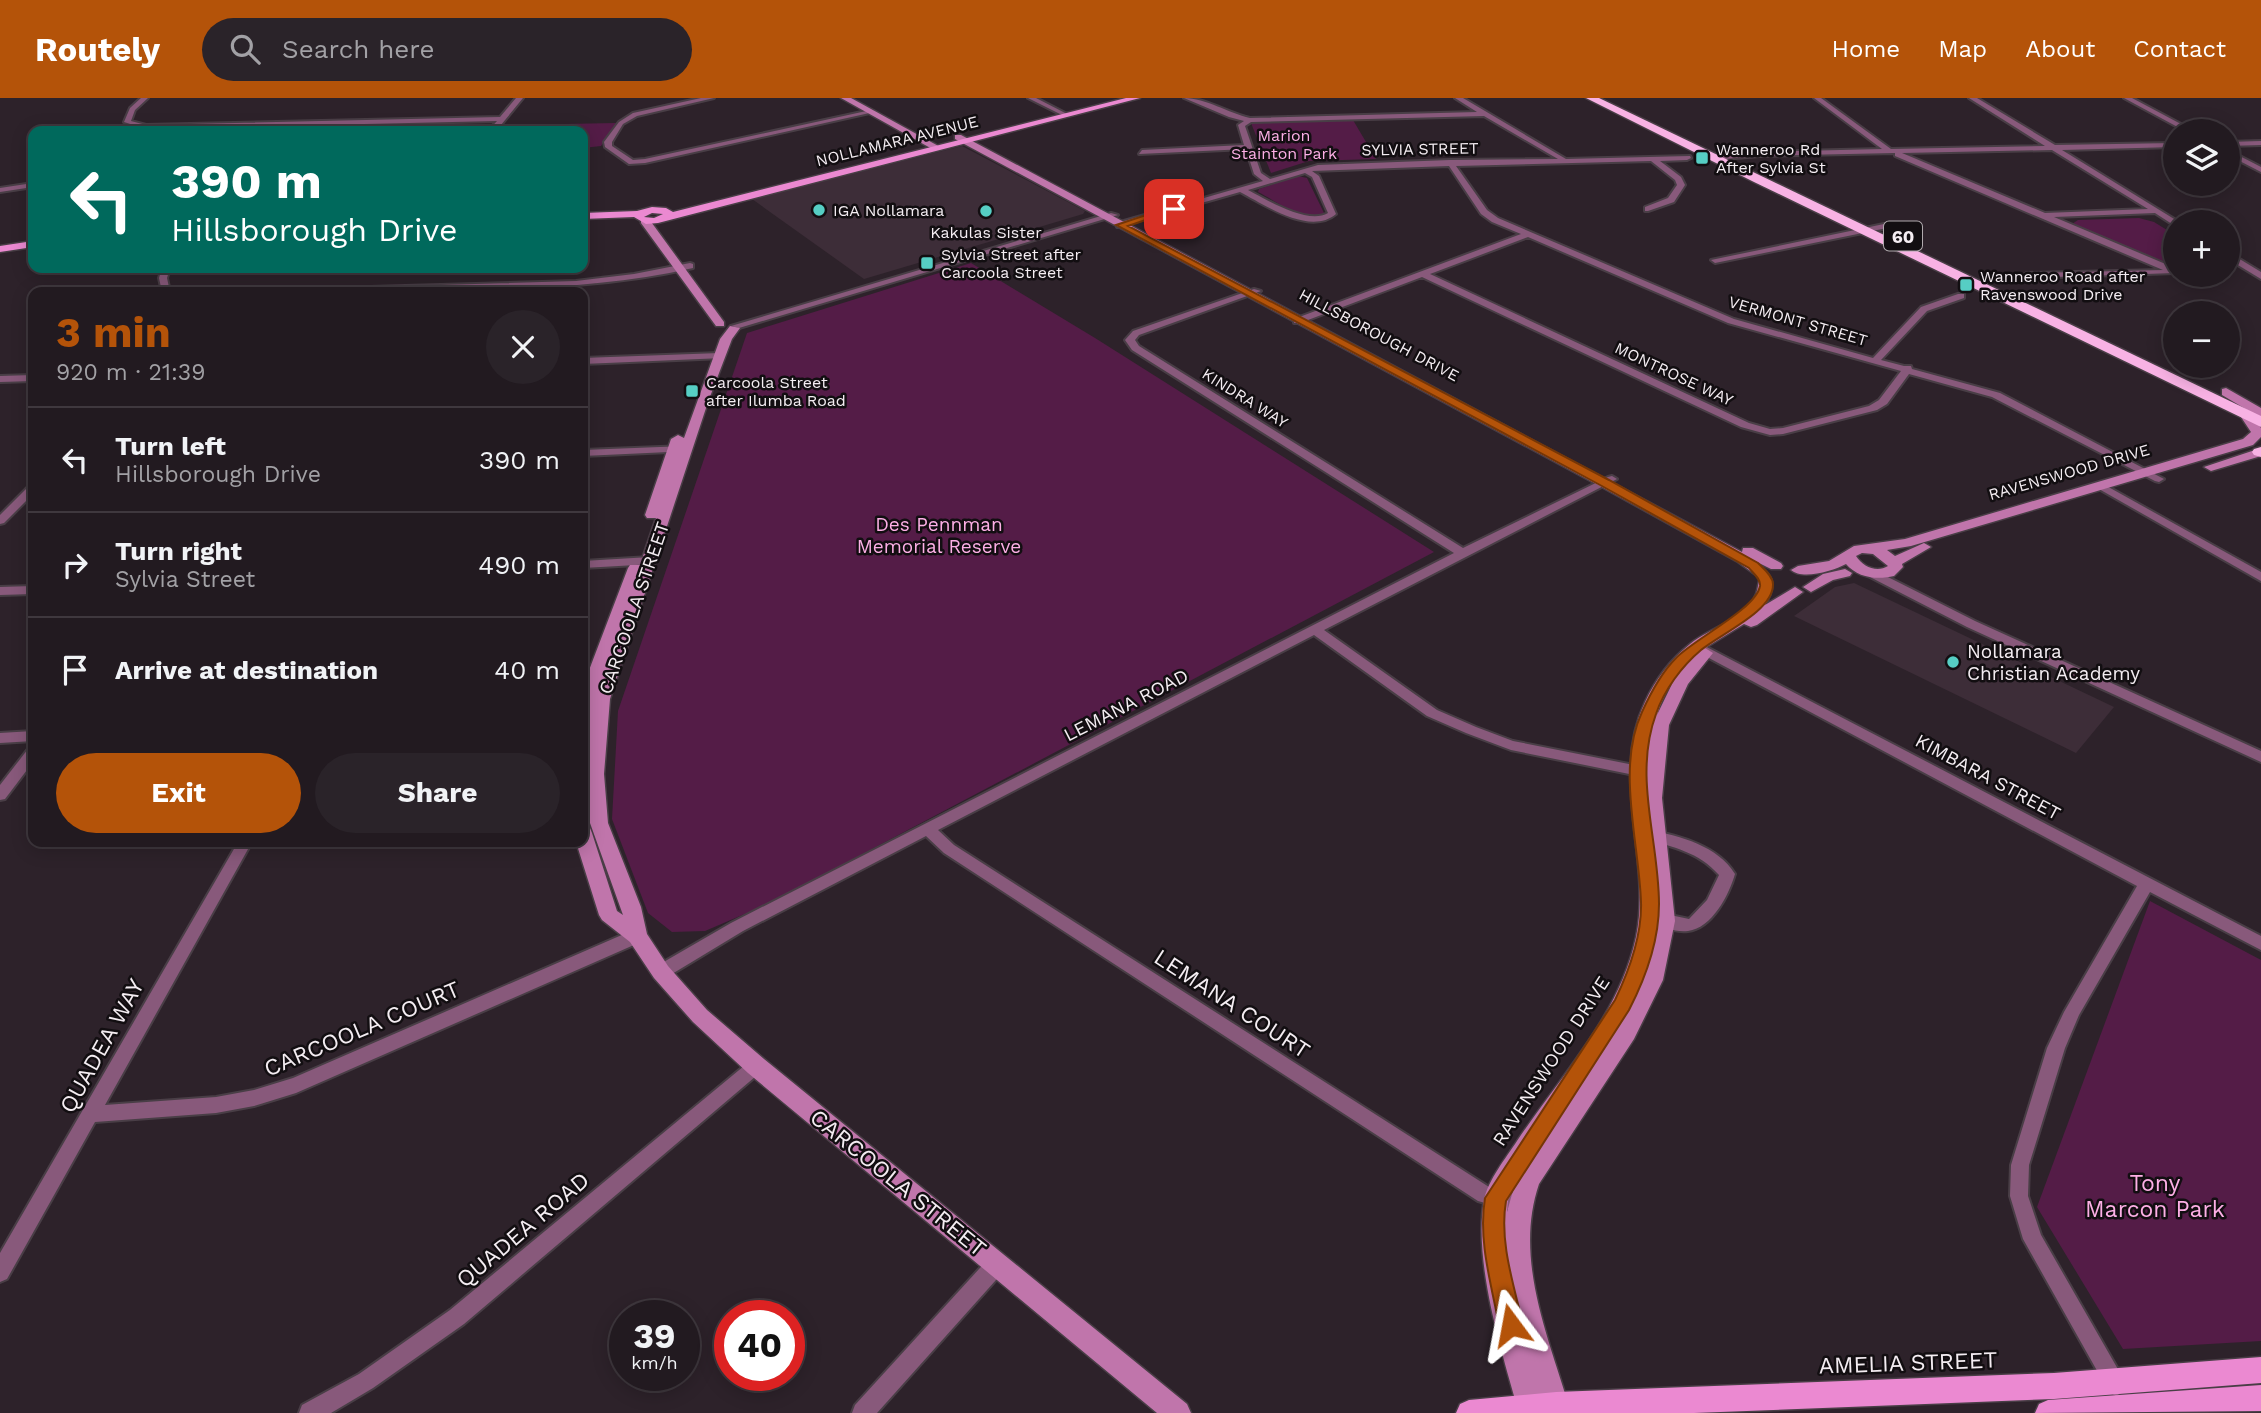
<!DOCTYPE html>
<html lang="en">
<head>
<meta charset="utf-8">
<style>
	:root { --surface:#221a20; --page:#2a2329; --text:#f1f3f6; --muted:#a2a1a5; --line:#3f383e; --accent:#b45309 }
	body { margin:0; font-family:"Work Sans",sans-serif; background:var(--page); color:var(--text); height:100vh; display:flex; flex-direction:column; font-size:26px; white-space:nowrap }
	* { box-sizing:border-box; margin:0 }
	p { font-size:23px; color:var(--muted) }
	.icon { flex:none; width:38px; height:38px; fill:none; stroke:currentColor; stroke-width:2; stroke-linecap:round; stroke-linejoin:round }
	.map { position:relative; flex:1; overflow:hidden }
	.sheet { position:absolute; left:28px; top:189px; width:560px; height:560px; display:flex; flex-direction:column; background:var(--surface); border-radius:14px; box-shadow:0 4px 18px #0003,0 0 0 2px var(--line) }
	.sheet>* { flex:none }
	.top-card { position:absolute; left:28px; top:28px; width:560px; height:147px; border-radius:14px; box-shadow:0 4px 18px #0003,0 0 0 2px var(--line); background:#00695c; color:#fff; overflow:hidden }
	.fabs { position:absolute; left:2163px; top:21px; display:grid; gap:14px }
	.fabs a { display:grid; place-items:center; width:77px; height:77px; border-radius:50%; background:var(--surface); box-shadow:0 4px 18px #0003,0 0 0 2px var(--line); font-size:35px }
	.speed { position:absolute; left:609px; top:1202px; display:flex; gap:14px; font-size:35px; font-weight:700; text-align:center }
	.speed>* { display:grid; place-content:center; width:91px; height:91px; border-radius:50%; background:var(--surface); box-shadow:0 4px 18px #0003,0 0 0 2px var(--line); line-height:1 }
	.speed small { font-size:18px; font-weight:400 }
	.speed .limit { border:10px solid #d22; background:#fff; color:#111 }
	.pin { position:absolute; display:grid; place-items:center; width:60px; height:60px; color:#fff; margin:-30px; border-radius:14px; box-shadow:0 4px 10px #0006 }
	.me { position:absolute; width:77px; margin:-38px; rotate:347deg; stroke-linejoin:round; filter:drop-shadow(0 0 5px #0008) }
	.turn { display:flex; align-items:center; gap:24px; height:147px; padding:0 28px; font-size:32px }
	.turn .icon { width:91px; height:91px; stroke-width:2.5 }
	.turn b { display:block; font-size:49px; line-height:60px }
	.round { display:grid; place-items:center; flex:none; width:74px; height:74px; border-radius:37px; background:var(--page) }
	.overview { display:flex; align-items:center; justify-content:space-between; height:119px; padding:0 28px }
	h1 { font-size:42px; font-weight:700; line-height:52px; color:var(--accent) }
	.button { display:flex; gap:14px; margin-top:auto; padding:14px 28px }
	.button a { flex:1; height:80px; border-radius:42px; background:var(--accent); color:#fff; font-size:28px; font-weight:700; line-height:80px; text-align:center }
	.button a+a { background:var(--page); color:var(--text) }
	ul { padding:0; list-style:none }
	li { display:flex; align-items:center; gap:21px; height:105px; padding:0 28px; border-top:2px solid var(--line) }
	li div { flex:1 }
	li b { display:block; font-size:26px }
	li em { font-style:normal }
	header { display:flex; align-items:center; gap:42px; box-sizing:border-box; height:98px; padding:0 35px; background:var(--accent); color:#fff }
	header strong { font-size:33px }
	nav { display:flex; gap:38px; margin-inline-start:auto; font-size:24px }
	.search { width:490px; height:63px; background:var(--page); display:flex; align-items:center; gap:18px; box-sizing:border-box; padding:0 24px; border-radius:38px; color:var(--muted); font-size:26px }
	.map>svg:first-child { display:block }
</style>
</head>
<body>
<header>
<strong>Routely</strong>
<div class="search"><svg class="icon" aria-label="search" viewBox="0 0 24 24"><circle cx="10" cy="10" r="6"/><path d="M15 15l6 6"/></svg>Search here</div>
<nav><a>Home</a><a>Map</a><a>About</a><a>Contact</a></nav>
</header>
<div class="map">
<svg width="2261" height="1315" viewBox="0 0 2261 1315">
	<rect width="100%" height="100%" fill="#2d222a"/>
	<g fill="#3d2d38">
		<path d="M 962,48 L 1085,113 L 1083,116 L 864,181 L 752,101 Z"/>
		<path d="M 1854,485 L 2114,609 L 2076,655 L 1794,518 L 1835,489 Z"/>
	</g>
	<g fill="#541c47">
		<path d="M 1353,22 L 1376,61 L 1309,63 L 1271,75 L 1251,25 Z"/>
		<path d="M 616,25 L 601,48 L 583,50 L 583,33 L 507,33 L 511,27 Z"/>
		<path d="M 1298,78 L 1307,80 L 1324,115 C 1307,126 1274,102 1258,94 L 1259,91 Z"/>
		<path d="M 2139,120 L 2154,124 L 2175,137 L 2175,167 L 2162,164 L 2072,126 L 2078,122 Z"/>
		<path d="M 971,165 L 1095,240 L 1434,454 L 766,807 L 705,833 L 672,834 L 648,815 L 612,721 L 618,613 L 747,235 Z"/>
		<path d="M 2150,803 L 2261,862 L 2261,1243 L 2123,1251 L 2037,1109 Z"/>
	</g>
	<g fill="none" stroke-linecap="round" stroke-linejoin="round">
		<defs>
			<g id="street">
				<path d="M 141,0 L 148,0 L 135,12 L 131,23 L 146,27 L 500,19 L 516,0 L 523,0 L 496,33 L 488,33 L 497,23 L 146,31 L 124,24 L 130,10 Z"/>
				<path d="M 701,0 L 714,0 L 637,18 L 623,26 L 612,44 L 612,48 L 633,62 L 645,61 L 871,12 L 874,14 L 645,65 L 629,66 L 605,49 L 604,44 L 619,24 L 633,15 Z"/>
				<path d="M 1028,0 L 1036,0 L 1069,17 L 1064,18 Z"/>
				<path d="M 1184,0 C 1206,0 1228,15 1250,20 L 1477,14 L 1455,0 L 1463,0 L 1566,61 L 1690,58 L 1691,60 L 1687,62 L 1660,63 L 1681,79 L 1685,87 L 1674,104 L 1648,113 L 1645,113 L 1645,109 L 1668,100 L 1677,87 L 1675,82 L 1651,63 L 1456,68 L 1487,112 L 1498,120 L 1734,221 L 1873,260 L 1921,209 L 1958,196 L 1964,196 L 1964,200 L 1927,213 L 1881,262 L 1904,268 L 1911,268 L 1912,271 L 2000,295 L 2164,381 L 2159,384 L 2155,383 L 1992,299 L 1909,276 L 1887,306 L 1877,312 L 1783,336 L 1770,337 L 1741,329 L 1422,179 L 1300,225 L 1294,225 L 1294,221 L 1521,136 L 1492,124 L 1481,116 L 1449,68 L 1312,73 L 1319,78 L 1336,116 C 1310,138 1265,107 1240,94 L 1117,129 L 1117,125 L 1263,83 L 1254,76 L 1246,51 L 1139,56 L 1142,52 L 1244,47 L 1238,27 L 1244,23 L 1229,19 ZM 1484,18 L 1558,61 L 1450,62 L 1318,67 L 1270,81 L 1261,75 L 1245,28 L 1251,24 ZM 1305,75 L 1312,79 L 1328,115 C 1308,127 1267,102 1248,92 ZM 1528,139 L 1728,225 L 1901,273 L 1879,302 L 1869,308 L 1783,330 L 1770,331 L 1749,325 L 1430,176 Z"/>
				<path d="M 1814,0 L 1821,0 L 1891,51 L 2045,48 L 1969,0 L 1977,0 L 2055,47 L 2175,45 L 2175,49 L 2062,52 L 2179,124 L 2172,126 L 2155,115 L 2054,119 L 2175,170 L 2175,175 L 2025,180 L 2025,176 L 2028,175 L 2163,172 L 1895,58 L 1895,55 L 1759,58 L 1712,62 L 1708,60 L 1759,54 L 1882,51 ZM 2052,52 L 2148,111 L 2045,115 L 1902,55 Z"/>
				<path d="M 2124,0 L 2132,0 L 2194,33 L 2185,33 Z"/>
				<path d="M 2261,43 L 2261,47 L 2228,48 L 2228,44 Z"/>
				<path d="M 2228,52 L 2261,69 L 2261,74 L 2228,57 Z"/>
				<path d="M 33,85 L 33,89 L 0,94 L 0,90 Z"/>
				<path d="M 1111,115 L 1118,117 L 739,230 L 731,228 Z"/>
				<path d="M 1884,126 L 1887,126 L 1887,130 L 1715,165 L 1711,162 Z"/>
				<path d="M 2228,154 L 2261,174 L 2261,181 L 2228,161 Z"/>
				<path d="M 690,165 L 693,166 L 693,170 C 613,188 540,190 458,192 C 404,194 350,197 297,194 L 301,191 L 576,183 L 634,176 Z"/>
				<path d="M 162,170 L 170,170 L 167,180 L 170,194 L 162,194 L 159,180 Z"/>
				<path d="M 1254,191 L 1261,193 L 1139,237 L 1135,242 L 1139,248 L 1463,450 L 1608,379 L 1612,378 L 1617,381 L 1324,532 L 1437,612 L 1476,629 L 1513,643 L 1649,670 L 1656,675 L 1649,680 L 1511,652 L 1466,635 L 1427,618 L 1314,537 L 938,732 L 954,747 L 1489,1089 L 1527,1100 L 1530,1106 L 1527,1112 L 1520,1115 L 1478,1103 L 944,755 L 926,738 L 743,833 L 667,879 L 661,881 L 655,879 L 653,874 L 655,869 L 731,825 L 1454,455 L 1132,252 L 1125,242 L 1133,233 Z"/>
				<path d="M 720,255 L 723,256 L 723,260 L 583,266 L 583,260 Z"/>
				<path d="M 33,277 L 33,283 L 0,284 L 0,278 Z"/>
				<path d="M 686,348 L 691,351 L 690,353 L 583,358 L 583,352 Z"/>
				<path d="M 2103,386 L 2261,474 L 2261,483 L 2099,391 L 2099,387 Z"/>
				<path d="M 33,387 L 33,396 L 4,425 L 0,426 L 0,417 L 29,388 Z"/>
				<path d="M 650,459 L 656,463 L 654,466 L 583,470 L 583,463 Z"/>
				<path d="M 1874,472 L 1975,523 L 2261,653 L 2261,664 L 1967,529 L 1870,479 L 1868,476 Z"/>
				<path d="M 33,488 L 33,496 L 0,497 L 0,489 Z"/>
				<path d="M 1697,544 L 2261,838 L 2261,852 L 2150,794 L 2079,917 L 2065,950 L 2029,1067 L 2028,1098 L 2041,1137 L 2123,1280 L 2127,1287 L 2123,1294 L 2116,1298 L 2109,1294 L 2023,1141 L 2010,1098 L 2011,1067 L 2047,950 L 2064,914 L 2137,788 L 1692,551 L 1691,548 Z"/>
				<path d="M 33,633 L 33,643 L 0,645 L 0,635 Z"/>
				<path d="M 33,649 L 33,664 L 5,701 L 0,702 L 0,687 L 28,651 Z"/>
				<path d="M 1650,732 C 1680,738 1718,748 1735,776 C 1729,797 1712,830 1688,833 C 1676,835 1662,828 1650,824 L 1648,820 L 1650,816 L 1656,814 L 1689,821 L 1707,802 L 1719,777 C 1699,754 1673,749 1645,741 L 1643,737 L 1645,733 Z"/>
				<path d="M 238,744 L 252,744 L 105,1007 L 216,999 L 254,992 L 293,980 L 631,833 L 637,832 L 643,833 L 645,838 L 643,843 L 296,995 L 254,1008 L 216,1015 L 95,1024 L 7,1181 L 0,1184 L 0,1155 Z"/>
				<path d="M 756,960 L 762,963 L 765,968 L 762,973 L 464,1226 L 373,1290 L 331,1315 L 299,1315 L 302,1307 L 359,1276 L 450,1212 L 750,963 Z"/>
				<path d="M 997,1156 L 1004,1159 L 1007,1166 L 1004,1173 L 877,1315 L 852,1315 L 855,1307 L 990,1159 Z"/>
			</g>
			<g id="secondary">
				<path d="M 841,0 L 851,0 L 942,50 L 934,52 Z"/>
				<path d="M 955,37 L 961,37 L 1742,454 L 1743,450 L 1753,450 L 1781,465 L 1783,468 L 1781,471 L 1771,471 L 1753,462 C 1772,476 1779,485 1765,507 L 1795,489 L 1803,494 L 1757,527 L 1751,529 L 1744,526 L 1705,550 L 1713,555 L 1688,586 L 1669,627 L 1662,700 L 1675,823 L 1663,882 L 1634,941 L 1539,1086 C 1513,1162 1550,1242 1571,1315 L 1519,1315 C 1502,1255 1473,1164 1484,1102 C 1488,1082 1506,1060 1517,1043 C 1561,977 1619,918 1636,839 C 1652,761 1609,680 1645,604 C 1655,582 1671,561 1690,546 C 1709,530 1747,521 1756,496 C 1758,491 1758,485 1760,480 L 1738,464 L 1600,388 L 955,41 ZM 1674,583 L 1673,584 L 1657,617 C 1661,604 1666,593 1674,583 ZM 1514,1089 L 1507,1114 L 1508,1102 Z"/>
				<path d="M 641,121 L 649,121 L 724,224 L 724,228 L 716,228 L 641,125 Z"/>
				<path d="M 730,228 L 740,230 L 732,241 L 708,304 L 610,601 L 604,676 L 608,725 L 641,809 L 647,836 L 668,868 L 707,912 L 764,961 L 1187,1306 L 1191,1315 L 1157,1315 L 748,975 L 693,924 L 654,880 L 630,844 L 602,822 L 599,817 L 576,744 L 583,744 L 583,728 L 590,730 L 592,735 L 617,813 L 623,817 L 590,725 L 586,676 L 590,635 L 583,639 L 583,588 L 628,470 L 630,467 L 640,467 L 656,420 L 647,420 L 645,417 L 671,341 L 678,337 L 684,340 L 720,241 Z"/>
				<path d="M 2226,290 L 2261,310 L 2261,319 L 2250,314 L 2261,330 L 2261,339 L 2253,347 L 1911,448 L 1887,452 L 1895,458 L 1924,445 L 1931,449 L 1902,466 L 1903,469 L 1894,478 C 1877,482 1858,480 1846,466 C 1833,473 1802,482 1791,472 L 1798,468 L 1829,463 L 1854,448 L 1905,441 L 2243,341 L 2251,334 L 2239,316 L 2240,313 L 2249,313 L 2222,297 L 2222,291 ZM 1862,455 L 1873,456 L 1888,468 C 1877,475 1863,469 1856,458 Z"/>
				<path d="M 2261,350 L 2261,358 L 2211,373 L 2204,369 Z"/>
				<path d="M 1845,471 L 1852,475 L 1850,478 L 1833,482 L 1811,494 L 1803,489 L 1823,476 Z"/>
			</g>
			<g id="primary">
				<path d="M 1126,0 L 1140,0 L 658,125 L 646,126 L 634,119 L 583,121 L 583,115 L 637,113 L 652,109 L 666,110 L 673,114 ZM 652,115 L 663,116 L 654,120 L 644,119 Z"/>
				<path d="M 33,143 L 33,149 L 0,154 L 0,148 Z"/>
				<path d="M 2261,1259 L 2261,1285 L 2054,1301 L 1694,1315 L 1456,1315 L 1460,1306 L 1469,1302 L 1556,1294 L 2054,1275 Z"/>
				<path d="M 2261,1287 L 2261,1313 L 2035,1315 L 2039,1306 L 2048,1302 Z"/>
			</g>
			<g id="highway">
				<path d="M 1586,0 L 1599,0 L 2261,318 L 2261,329 L 1754,84 Z"/>
				<path d="M 2261,349 L 2261,359 L 2254,357 L 2252,354 L 2254,351 Z"/>
			</g>
		</defs>
		<use href="#street" stroke="#493e46" stroke-width="4"/>
		<use href="#secondary" stroke="#493e46" stroke-width="3"/>
		<use href="#primary" stroke="#493e46" stroke-width="3"/>
		<use href="#highway" stroke="#493e46" stroke-width="3"/>
		<use href="#street" fill="#88597b" fill-rule="evenodd"/>
		<use href="#secondary" fill="#c075ab" fill-rule="evenodd"/>
		<use href="#primary" fill="#eb89d1" fill-rule="evenodd"/>
		<use href="#highway" fill="#f8b2e4" fill-rule="evenodd"/>
	</g>
	<path fill="#b45309" stroke="#753606" stroke-width="2" d="M 1170,109 L 1178,111 L 1128,128 L 1609,382 L 1758,465 C 1763,470 1773,478 1773,486 C 1774,513 1720,536 1701,552 C 1682,568 1664,592 1656,616 C 1633,679 1659,742 1659,806 C 1659,842 1645,881 1629,912 L 1506,1103 C 1499,1144 1514,1187 1523,1227 L 1519,1235 L 1511,1239 L 1503,1235 L 1499,1227 C 1491,1185 1478,1142 1485,1100 L 1615,902 C 1629,873 1642,836 1641,804 C 1639,745 1616,669 1642,614 C 1651,594 1661,575 1676,560 C 1694,541 1756,511 1760,488 C 1761,481 1753,475 1749,470 L 1600,387 L 1116,127 Z"/>
	<g fill="#56cec4" stroke="#120e11" stroke-width="2.5">
		<rect x="1695" y="53" width="14" height="14" rx="3.5"/>
		<circle cx="819" cy="112" r="7"/>
		<circle cx="986" cy="113" r="7"/>
		<rect x="920" y="158" width="14" height="14" rx="3.5"/>
		<rect x="1959" y="180" width="14" height="14" rx="3.5"/>
		<rect x="685" y="286" width="14" height="14" rx="3.5"/>
		<circle cx="1953" cy="564" r="7"/>
	</g>
	<g text-anchor="middle" dominant-baseline="central" stroke-width="5" stroke-linejoin="round" paint-order="stroke">
		<g font-size="16" fill="#fdafe6" stroke="#120e11">
			<text x="1284" y="37">Marion<tspan x="1284" dy="18">Stainton Park</tspan></text>
		</g>
		<g font-size="16" fill="#f4edf2" stroke="#120e11">
			<text transform="translate(897 43) rotate(-14)">NOLLAMARA AVENUE</text>
			<text transform="translate(1420 51) rotate(-1)">SYLVIA STREET</text>
			<text transform="translate(1798 223) rotate(16)">VERMONT STREET</text>
			<text transform="translate(1379 237) rotate(28)">HILLSBOROUGH DRIVE</text>
			<text transform="translate(1674 276) rotate(25)">MONTROSE WAY</text>
			<text transform="translate(1245 300) rotate(32)">KINDRA WAY</text>
			<text transform="translate(2069 374) rotate(-16)">RAVENSWOOD DRIVE</text>
		</g>
		<g font-size="16" fill="#f4edf2" stroke="#120e11" text-anchor="start">
			<text x="1716" y="51">Wanneroo Rd<tspan x="1716" dy="18">After Sylvia St</tspan></text>
			<text x="833" y="112">IGA Nollamara</text>
			<text x="986" y="134" text-anchor="middle">Kakulas Sister</text>
			<text x="941" y="156">Sylvia Street after<tspan x="941" dy="18">Carcoola Street</tspan></text>
			<text x="1980" y="178">Wanneroo Road after<tspan x="1980" dy="18">Ravenswood Drive</tspan></text>
			<text x="706" y="284">Carcoola Street<tspan x="706" dy="18">after Ilumba Road</tspan></text>
		</g>
		<rect fill="#120e11" stroke="#b0aaae" stroke-width="2" x="1884" y="123.5" width="38" height="29" rx="5"/>
		<g font-size="18" font-weight="bold" fill="#f4edf2">
			<text x="1903" y="138">60</text>
		</g>
		<g font-size="19" fill="#fdafe6" stroke="#120e11">
			<text x="939" y="426">Des Pennman<tspan x="939" dy="22">Memorial Reserve</tspan></text>
		</g>
		<g font-size="19" fill="#f4edf2" stroke="#120e11">
			<text transform="translate(634 510) rotate(-71)">CARCOOLA STREET</text>
			<text transform="translate(1126 607) rotate(-27)">LEMANA ROAD</text>
			<text transform="translate(1988 679) rotate(28)">KIMBARA STREET</text>
			<text transform="translate(1551 963) rotate(-57)">RAVENSWOOD DRIVE</text>
		</g>
		<g font-size="19" fill="#f4edf2" stroke="#120e11" text-anchor="start">
			<text x="1967" y="553">Nollamara<tspan x="1967" dy="22">Christian Academy</tspan></text>
		</g>
		<g font-size="23" fill="#f4edf2" stroke="#120e11">
			<text transform="translate(1232 906) rotate(33)">LEMANA COURT</text>
			<text transform="translate(362 931) rotate(-23)">CARCOOLA COURT</text>
			<text transform="translate(102 948) rotate(-61)">QUADEA WAY</text>
			<text transform="translate(898 1085) rotate(39)">CARCOOLA STREET</text>
			<text transform="translate(523 1132) rotate(-40)">QUADEA ROAD</text>
			<text transform="translate(1908 1265) rotate(-2)">AMELIA STREET</text>
		</g>
		<g font-size="23" fill="#fdafe6" stroke="#120e11">
			<text x="2155" y="1085">Tony<tspan x="2155" dy="26">Marcon Park</tspan></text>
		</g>
	</g>
</svg>
<div class="fabs">
<a><svg class="icon" aria-label="layers" viewBox="0 0 24 24"><path d="M12 4l9 5-9 5-9-5zM3 14l9 5 9-5"/></svg></a>
<a>+</a>
<a>−</a>
</div>
<div class="speed"><div>39<small>km/h</small></div><div class="limit">40</div></div>
<div class="pin" style="left:1174px;top:111px;background:#d93025"><svg class="icon" aria-label="arrive" viewBox="0 0 24 24"><path d="M6 21V4h12l-3 4 3 4H6"/></svg></div>
<svg class="me" style="left:1511px;top:1227px" viewBox="-20 -20 40 40"><path d="M0-17L14 15 0 8-14 15z" fill="#b45309" stroke="#fff" stroke-width="4"/></svg>
<div class="top-card">
<div class="turn"><svg class="icon" aria-label="left" viewBox="0 0 24 24"><path d="M17 20v-9H6M10 6l-5 5 5 5"/></svg><div><b>390 m</b>Hillsborough Drive</div></div>
</div>
<section class="sheet">
<div class="overview"><div><h1>3 min</h1><p>920 m · 21:39</p></div><a class="round"><svg class="icon" aria-label="close" viewBox="0 0 24 24"><path d="M6 6l12 12M18 6L6 18"/></svg></a></div>
<ul>
<li><svg class="icon" aria-label="left" viewBox="0 0 24 24"><path d="M17 20v-9H6M10 6l-5 5 5 5"/></svg><div><b>Turn left</b><p>Hillsborough Drive</p></div><em>390 m</em></li>
<li><svg class="icon" aria-label="right" viewBox="0 0 24 24"><path d="M7 20v-9h11M14 6l5 5-5 5"/></svg><div><b>Turn right</b><p>Sylvia Street</p></div><em>490 m</em></li>
<li><svg class="icon" aria-label="arrive" viewBox="0 0 24 24"><path d="M6 21V4h12l-3 4 3 4H6"/></svg><div><b>Arrive at destination</b></div><em>40 m</em></li>
</ul>
<div class="button"><a>Exit</a><a>Share</a></div>
</section>
</div>
</body>
</html>
